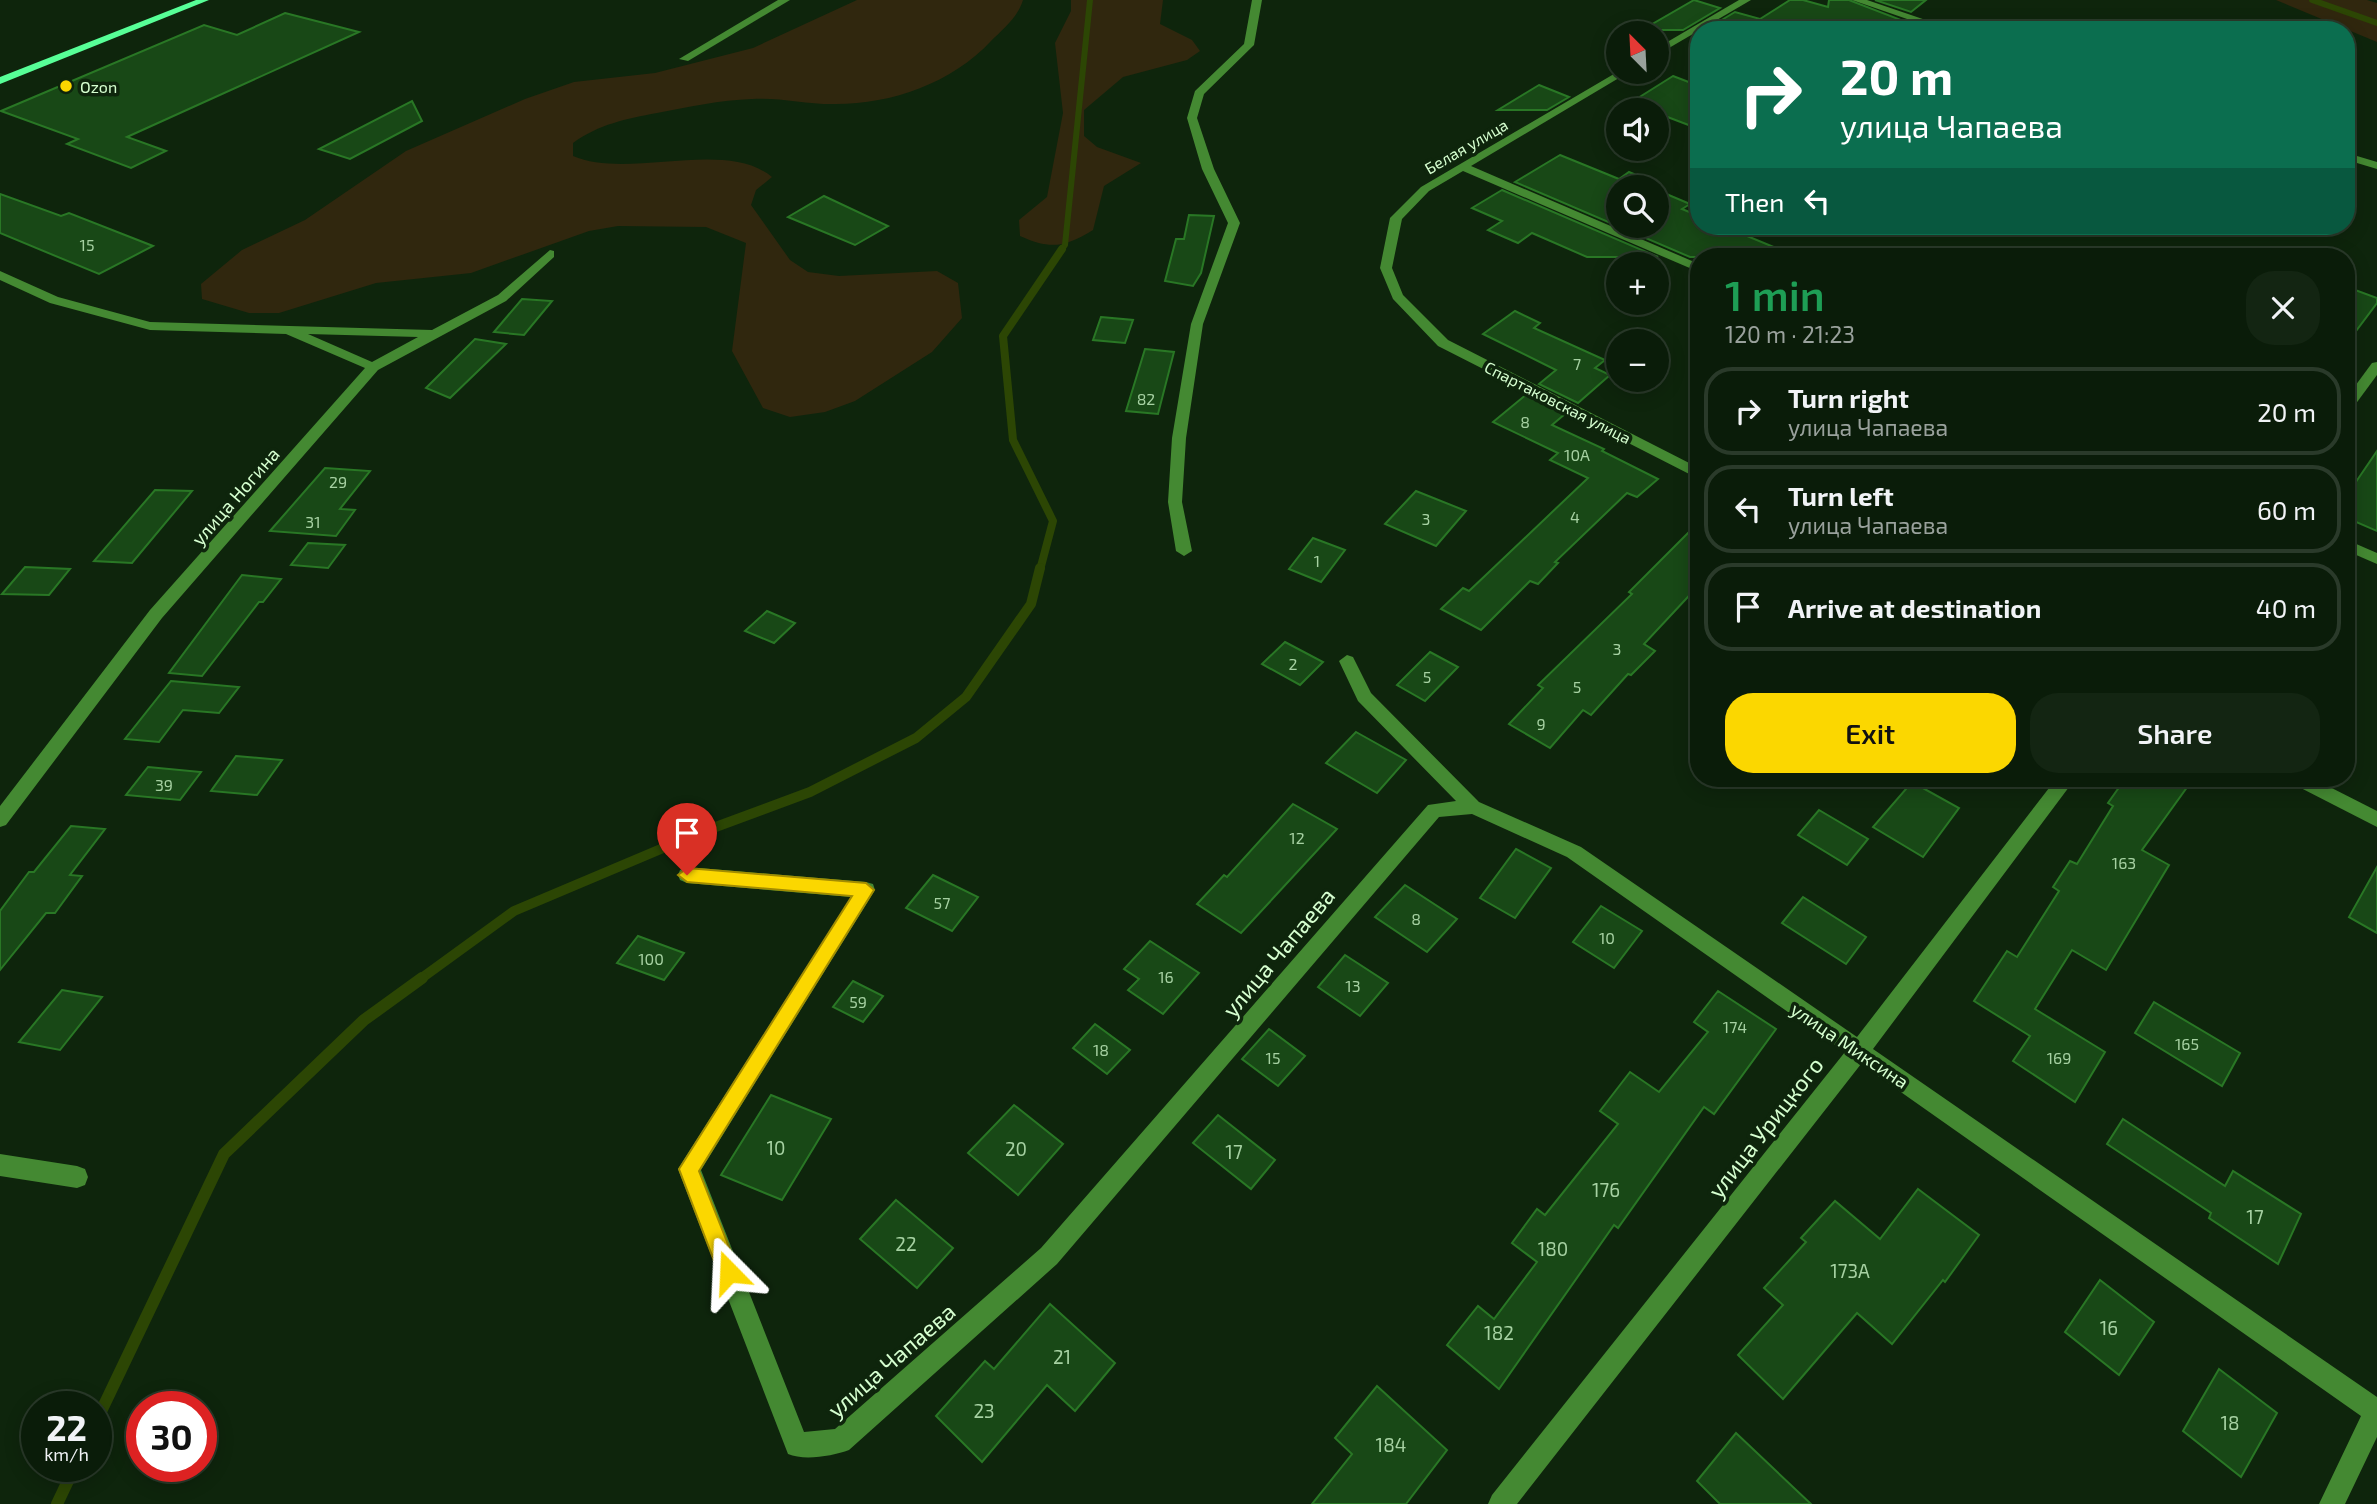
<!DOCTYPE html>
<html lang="en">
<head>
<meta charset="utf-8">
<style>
	:root { --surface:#0a1c09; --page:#132512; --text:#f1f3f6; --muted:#99a19c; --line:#2a3a2a; --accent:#fbd700 }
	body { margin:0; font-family:"Exo 2",sans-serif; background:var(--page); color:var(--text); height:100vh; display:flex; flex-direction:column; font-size:26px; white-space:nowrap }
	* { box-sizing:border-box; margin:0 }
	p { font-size:23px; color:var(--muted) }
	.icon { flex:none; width:38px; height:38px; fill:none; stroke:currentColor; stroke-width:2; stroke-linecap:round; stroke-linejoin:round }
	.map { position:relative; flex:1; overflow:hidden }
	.panel { position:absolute; left:1690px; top:248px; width:665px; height:539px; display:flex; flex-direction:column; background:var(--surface); border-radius:28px; box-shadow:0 4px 18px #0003,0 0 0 2px var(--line) }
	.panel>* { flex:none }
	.banner { position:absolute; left:1690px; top:21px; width:665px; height:214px; border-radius:28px; box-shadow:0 4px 18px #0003,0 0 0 2px var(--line); background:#0b6e4f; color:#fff; overflow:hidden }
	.needle { width:46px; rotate:336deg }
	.fabs { position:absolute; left:1606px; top:21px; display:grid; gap:14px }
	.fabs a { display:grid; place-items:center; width:63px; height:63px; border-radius:50%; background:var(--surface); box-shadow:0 4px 18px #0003,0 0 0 2px var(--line); font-size:35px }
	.speed { position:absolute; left:21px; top:1391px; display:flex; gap:14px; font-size:35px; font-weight:700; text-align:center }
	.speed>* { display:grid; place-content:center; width:91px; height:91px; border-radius:50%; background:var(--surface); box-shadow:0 4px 18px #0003,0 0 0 2px var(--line); line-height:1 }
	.speed small { font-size:18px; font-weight:400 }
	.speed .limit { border:10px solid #d22; background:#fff; color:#111 }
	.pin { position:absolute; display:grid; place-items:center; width:60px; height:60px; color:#fff; margin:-72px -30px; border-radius:50% 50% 50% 0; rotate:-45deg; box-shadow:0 0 7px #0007 }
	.pin .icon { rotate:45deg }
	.me { position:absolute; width:77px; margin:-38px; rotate:339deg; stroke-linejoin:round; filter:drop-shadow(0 0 5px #0008) }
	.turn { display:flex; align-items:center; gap:24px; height:147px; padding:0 35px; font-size:32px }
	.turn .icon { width:91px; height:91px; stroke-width:2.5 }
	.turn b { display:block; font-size:49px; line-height:60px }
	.then { display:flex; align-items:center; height:66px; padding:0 35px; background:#0003; gap:14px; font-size:26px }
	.round { display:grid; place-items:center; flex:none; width:74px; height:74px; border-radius:28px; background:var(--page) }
	.head { display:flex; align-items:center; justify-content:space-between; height:119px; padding:0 35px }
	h1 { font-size:42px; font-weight:600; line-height:52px; color:#1e9e55 }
	.cta { display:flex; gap:14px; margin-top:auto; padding:14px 35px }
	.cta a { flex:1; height:80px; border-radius:28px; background:var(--accent); color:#111; font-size:28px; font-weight:600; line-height:80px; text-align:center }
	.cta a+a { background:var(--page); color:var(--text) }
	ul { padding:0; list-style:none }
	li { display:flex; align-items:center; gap:21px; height:88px; margin:0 14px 10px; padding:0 21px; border:4px solid var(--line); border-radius:28px }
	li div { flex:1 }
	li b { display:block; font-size:26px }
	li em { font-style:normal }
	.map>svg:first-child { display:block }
</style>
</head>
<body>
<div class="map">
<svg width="2377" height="1504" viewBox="0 0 2377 1504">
	<rect width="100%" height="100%" fill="#0e250c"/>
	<g fill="#30270e">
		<path d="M 857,0 L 1023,0 C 1018,17 1003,29 991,41 C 951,84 889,105 832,104 C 805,104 778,97 752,99 C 720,100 688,107 657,113 C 626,119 599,124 573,143 L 573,156 C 628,180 725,138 772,177 L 756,190 L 751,205 L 790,260 L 808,272 L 839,276 L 937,271 L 958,283 L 962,318 L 932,352 L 855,401 L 825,412 L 790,417 L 763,408 L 732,351 L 746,243 L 706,227 L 618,226 L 589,231 L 471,273 L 376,283 L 279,313 L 249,313 L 202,299 L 201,284 L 242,250 L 305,220 L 406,151 L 525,99 L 574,82 L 655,73 L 753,48 Z"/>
		<path d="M 1071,0 L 1163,0 L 1160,24 L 1192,40 L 1200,51 L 1187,60 L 1123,77 L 1084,110 L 1084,136 L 1097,147 L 1141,163 L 1104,186 L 1093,230 C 1065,247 1051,250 1020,236 L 1019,220 L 1047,197 L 1063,113 L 1055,43 L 1071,11 Z"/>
		<path d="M 2276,0 L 2367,0 L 2377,3 L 2377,42 Z"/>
	</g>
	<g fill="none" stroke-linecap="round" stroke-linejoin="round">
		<g stroke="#2c4604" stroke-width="6">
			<path d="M 2312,0 L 2377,23"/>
			<path d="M 1061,250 L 1065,245 L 1090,0"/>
		</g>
		<path stroke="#2c4604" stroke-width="8" d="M 1040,570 L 1053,521 L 1013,440 L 1003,336 L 1062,249"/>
		<path stroke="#2c4604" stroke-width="10" d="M 419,980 L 514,911 L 694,835 L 810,792 L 916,738 L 966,697 L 1031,604 L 1040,568"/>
		<g stroke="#2c4604" stroke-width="12">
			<path d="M 96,1422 L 224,1154 L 364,1020 L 422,978"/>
			<path d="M 57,1504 L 75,1466"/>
		</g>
	</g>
	<g fill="#184816" stroke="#297725" stroke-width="2">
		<path d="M 1694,0 L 1720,8 L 1683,30 L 1642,30 Z"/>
		<path d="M 1790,0 L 1803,0 L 1828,7 L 1829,0 L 1849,0 L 1901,20 L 1889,30 L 1705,30 L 1735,12 L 1760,19 Z"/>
		<path d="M 1875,0 L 1926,0 L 1911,12 Z"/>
		<path d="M 285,13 L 359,32 L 127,137 L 166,151 L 131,168 L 67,144 L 78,139 L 1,111 L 204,25 L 237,35 Z"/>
		<path d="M 1673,76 L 1699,86 L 1699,129 L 1657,113 L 1657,110 L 1619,110 Z"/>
		<path d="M 1539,85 L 1569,97 L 1547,110 L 1498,110 Z"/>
		<path d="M 412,101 L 422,121 L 350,159 L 319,149 Z"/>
		<path d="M 1560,155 L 1619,179 L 1629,172 L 1657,184 L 1652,187 L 1619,187 L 1619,226 L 1657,226 L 1657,190 L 1690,204 L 1682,209 L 1699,216 L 1699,226 L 1723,226 L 1798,257 L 1690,257 L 1515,182 Z"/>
		<path d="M 1502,190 L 1658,257 L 1587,257 L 1532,233 L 1518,243 L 1488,230 L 1502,221 L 1472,208 Z"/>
		<path d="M 0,194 L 61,216 L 69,213 L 153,246 L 99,274 L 0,233 Z"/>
		<path d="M 824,196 L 888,226 L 855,245 L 788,217 Z"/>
		<path d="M 1189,215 L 1214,216 L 1201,273 L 1193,286 L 1165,281 L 1176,239 L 1184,239 Z"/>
		<path d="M 2347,287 L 2377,298 L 2377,303 L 2347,343 Z"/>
		<path d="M 522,299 L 552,301 L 524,335 L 494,332 Z"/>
		<path d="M 1515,311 L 1540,323 L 1534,328 L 1605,360 L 1595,368 L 1610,375 L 1578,403 L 1539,384 L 1556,370 L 1483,334 Z"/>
		<path d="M 1101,317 L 1133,320 L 1125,343 L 1093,340 Z"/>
		<path d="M 475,339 L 506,344 L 450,398 L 426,388 Z"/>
		<path d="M 1145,349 L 1174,352 L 1158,414 L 1126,411 Z"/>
		<path d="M 1527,394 L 1565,414 L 1552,425 L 1604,449 L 1602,451 L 1658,479 L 1637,497 L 1627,493 L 1555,562 L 1558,563 L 1538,584 L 1530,581 L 1481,630 L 1441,609 L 1463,588 L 1469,591 L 1588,478 L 1550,460 L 1558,453 L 1493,422 Z"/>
		<path d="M 2377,451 L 2377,531 L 2347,518 L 2347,495 Z"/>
		<path d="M 325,468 L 370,471 L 340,509 L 355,510 L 336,536 L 270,531 Z"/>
		<path d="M 155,490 L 192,491 L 132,563 L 94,561 Z"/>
		<path d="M 1416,491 L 1466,511 L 1436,546 L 1385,524 Z"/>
		<path d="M 1699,522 L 1699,585 L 1644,644 L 1655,651 L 1631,675 L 1628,674 L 1591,715 L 1583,710 L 1550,748 L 1509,724 L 1543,688 L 1538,685 L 1632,594 L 1629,592 Z"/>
		<path d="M 1313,538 L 1345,550 L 1321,582 L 1289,569 Z"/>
		<path d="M 308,543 L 345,545 L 328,568 L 291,565 Z"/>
		<path d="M 25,567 L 70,569 L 49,595 L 2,594 Z"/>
		<path d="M 242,575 L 281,579 L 263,602 L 259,602 L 202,676 L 169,673 Z"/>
		<path d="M 767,611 L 795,623 L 774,643 L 745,631 Z"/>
		<path d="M 1285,642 L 1323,662 L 1300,685 L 1262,664 Z"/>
		<path d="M 1430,652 L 1458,667 L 1425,701 L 1397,685 Z"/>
		<path d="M 171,681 L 239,687 L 219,713 L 183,710 L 159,742 L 125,739 Z"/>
		<path d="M 1356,732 L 1406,760 L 1377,793 L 1326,763 Z"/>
		<path d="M 236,756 L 282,760 L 257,795 L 211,791 Z"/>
		<path d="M 148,767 L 201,772 L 180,800 L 126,795 Z"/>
		<path d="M 2125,779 L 2193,779 L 2142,850 L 2169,865 L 2106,970 L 2072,950 L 2035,1009 L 2105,1052 L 2075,1102 L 2013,1061 L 2030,1036 L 1974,1001 L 2007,951 L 2017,957 L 2059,891 L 2053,887 L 2070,861 L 2077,864 L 2113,806 L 2108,803 Z"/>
		<path d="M 1912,782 L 1959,808 L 1923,857 L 1873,827 Z"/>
		<path d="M 1293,804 L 1337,829 L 1241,933 L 1197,904 L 1224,875 L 1227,877 Z"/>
		<path d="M 1819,810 L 1868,839 L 1847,865 L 1798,835 Z"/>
		<path d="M 71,826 L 105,829 L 70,875 L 82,876 L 55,913 L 46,913 L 0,970 L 0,911 L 29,872 L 34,872 Z"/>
		<path d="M 1516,849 L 1551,868 L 1515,918 L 1480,898 Z"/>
		<path d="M 2377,867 L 2377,933 L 2349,917 Z"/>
		<path d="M 933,875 L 978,897 L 952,931 L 906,908 Z"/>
		<path d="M 1405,885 L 1457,919 L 1427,952 L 1375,917 Z"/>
		<path d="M 1803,897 L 1866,937 L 1846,964 L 1782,923 Z"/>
		<path d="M 1601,906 L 1642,931 L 1614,968 L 1573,942 Z"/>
		<path d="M 638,936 L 684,953 L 664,980 L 617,963 Z"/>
		<path d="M 1150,941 L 1199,973 L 1163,1014 L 1128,990 L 1139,979 L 1124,969 Z"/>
		<path d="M 1345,955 L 1388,983 L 1360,1016 L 1318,987 Z"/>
		<path d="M 853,981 L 883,996 L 863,1022 L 833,1007 Z"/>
		<path d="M 62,990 L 102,997 L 60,1050 L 19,1042 Z"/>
		<path d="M 1718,991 L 1776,1029 L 1714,1114 L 1704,1107 L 1618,1228 L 1614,1225 L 1499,1389 L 1447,1345 L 1478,1306 L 1494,1319 L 1537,1262 L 1512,1243 L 1537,1209 L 1545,1215 L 1618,1124 L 1600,1111 L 1630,1072 L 1659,1092 L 1708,1032 L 1694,1022 Z"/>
		<path d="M 2154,1002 L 2240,1053 L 2222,1086 L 2135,1033 Z"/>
		<path d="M 1095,1024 L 1130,1050 L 1107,1074 L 1073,1048 Z"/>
		<path d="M 1269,1029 L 1305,1056 L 1278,1086 L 1242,1059 Z"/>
		<path d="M 771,1095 L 831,1119 L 782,1200 L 721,1175 Z"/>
		<path d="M 1014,1105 L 1063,1144 L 1018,1195 L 968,1153 Z"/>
		<path d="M 1218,1115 L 1275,1160 L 1251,1189 L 1193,1143 Z"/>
		<path d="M 2123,1119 L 2225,1186 L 2233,1171 L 2301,1214 L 2278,1264 L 2209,1218 L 2211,1213 L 2107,1144 Z"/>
		<path d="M 1918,1189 L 1979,1235 L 1945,1282 L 1943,1280 L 1892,1344 L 1857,1313 L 1783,1399 L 1738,1355 L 1783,1305 L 1764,1288 L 1806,1242 L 1801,1238 L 1835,1201 L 1880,1239 Z"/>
		<path d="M 896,1200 L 953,1248 L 917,1288 L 860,1239 Z"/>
		<path d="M 2100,1280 L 2154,1322 L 2119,1375 L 2065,1332 Z"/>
		<path d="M 1050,1304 L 1115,1363 L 1075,1411 L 1047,1385 L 982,1462 L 936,1416 L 985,1361 L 994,1369 Z"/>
		<path d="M 2219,1369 L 2277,1413 L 2241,1477 L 2183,1431 Z"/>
		<path d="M 1377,1386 L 1447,1450 L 1406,1504 L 1312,1504 L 1352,1454 L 1335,1438 Z"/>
		<path d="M 1736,1433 L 1811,1504 L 1720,1504 L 1697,1481 Z"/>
	</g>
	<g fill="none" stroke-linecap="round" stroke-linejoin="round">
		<g fill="#448932" fill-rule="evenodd">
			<path d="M 778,0 L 790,0 L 688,61 L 679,59 Z"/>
			<path d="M 1252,0 L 1262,0 L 1254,45 L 1204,94 L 1197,118 L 1214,169 L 1240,223 L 1203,324 L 1186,438 L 1182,502 L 1192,551 L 1184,556 L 1176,551 L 1168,502 L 1172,438 L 1191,324 L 1228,223 L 1202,169 L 1187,118 L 1195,91 L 1244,44 Z"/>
			<path d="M 1739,0 L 1751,0 L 1657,55 L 1657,48 Z"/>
			<path d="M 1852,0 L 1867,0 L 1955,30 L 1939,30 Z"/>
			<path d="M 1619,71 L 1629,72 L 1471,166 L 1699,264 L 1699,272 L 1463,171 L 1429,191 L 1402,219 L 1392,268 L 1403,295 L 1448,340 L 1699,468 L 1699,479 L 1438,346 L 1393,299 L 1380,268 L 1390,218 L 1421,187 Z"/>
			<path d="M 2347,153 L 2377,162 L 2377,169 L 2347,160 Z"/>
			<path d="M 550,250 L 554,251 L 554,257 L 506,301 L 378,370 L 162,618 L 6,825 L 0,827 L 0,806 L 150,610 L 365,368 L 286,334 L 150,330 L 50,303 L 0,280 L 0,271 L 58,297 L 150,322 L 432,330 L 498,295 ZM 308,334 L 418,337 L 372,362 Z"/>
			<path d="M 2377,362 L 2377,375 L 2352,409 L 2347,410 L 2347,397 L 2372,363 Z"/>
			<path d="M 2347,540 L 2377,553 L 2377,564 L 2347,551 Z"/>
			<path d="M 1347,655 L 1353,657 L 1371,693 L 1479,802 L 1581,847 L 1857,1037 L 2056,779 L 2075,779 L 1873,1049 L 2377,1397 L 2377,1437 L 2345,1504 L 2319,1504 L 2361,1416 L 1861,1064 L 1517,1504 L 1488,1504 L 1492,1495 L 1845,1052 L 1567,857 L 1472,814 L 1439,817 L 1057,1264 L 849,1450 C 833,1456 804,1461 788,1454 L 678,1169 L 851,897 L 687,883 L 680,880 L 678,875 L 680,870 L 687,867 L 866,882 L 873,884 L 875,890 L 701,1170 L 804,1432 L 835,1429 L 1041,1248 L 1428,805 L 1456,801 L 1358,701 L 1339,661 Z"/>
			<path d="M 2290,779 L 2314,779 L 2377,811 L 2377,827 L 2293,784 Z"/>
			<path d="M 0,1154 L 77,1166 L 85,1169 L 88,1177 L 85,1185 L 77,1188 L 0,1176 Z"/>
		</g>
		<path fill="#57ff97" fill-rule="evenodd" d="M 196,0 L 209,0 L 0,84 L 0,77 Z"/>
	</g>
	<path fill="#fbd700" stroke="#a38c00" stroke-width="2" d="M 687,868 L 866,883 L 874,890 L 699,1171 L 739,1272 L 736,1279 L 729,1282 L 721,1279 L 679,1169 L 852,896 L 687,882 L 678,875 Z"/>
	<circle fill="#fbd700" stroke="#0e250c" stroke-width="2.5" cx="66" cy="86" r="7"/>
	<g text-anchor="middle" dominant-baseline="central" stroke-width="7" stroke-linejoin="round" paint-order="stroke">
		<g font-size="16" fill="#d6ffd0" stroke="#0e250c" text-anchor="start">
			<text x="80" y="86">Ozon</text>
		</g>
		<g font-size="16" fill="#d6ffd0" stroke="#0e250c">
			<text transform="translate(1466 146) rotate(-30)">Белая улица</text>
			<text transform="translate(1558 402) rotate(27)">Спартаковская улица</text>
		</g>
		<g font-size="16" fill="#a6d1a2">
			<text x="87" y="244">15</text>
			<text x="1577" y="363">7</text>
			<text x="1146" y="398">82</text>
			<text x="1525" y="421">8</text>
			<text x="1577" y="454">10А</text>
			<text x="338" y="481">29</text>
			<text x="1575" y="516">4</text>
			<text x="1426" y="518">3</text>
			<text x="313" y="521">31</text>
			<text x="1317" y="560">1</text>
			<text x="1617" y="648">3</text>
			<text x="1293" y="663">2</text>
			<text x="1427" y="676">5</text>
			<text x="1577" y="686">5</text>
			<text x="1541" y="723">9</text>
			<text x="164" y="784">39</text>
			<text x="1297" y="837">12</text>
			<text x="2124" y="862">163</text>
			<text x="942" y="902">57</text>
			<text x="1416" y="918">8</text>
			<text x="1607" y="937">10</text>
			<text x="651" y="958">100</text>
			<text x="1166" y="976">16</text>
			<text x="1353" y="985">13</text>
			<text x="858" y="1001">59</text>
			<text x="1735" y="1026">174</text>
			<text x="2187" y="1043">165</text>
			<text x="1101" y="1049">18</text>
			<text x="1273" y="1057">15</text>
			<text x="2059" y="1057">169</text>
		</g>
		<g font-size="19" fill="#d6ffd0" stroke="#0e250c">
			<text transform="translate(235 496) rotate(-49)">улица Ногина</text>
			<text transform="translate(1850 1045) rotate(34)">улица Миксина</text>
		</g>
		<g font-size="19" fill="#a6d1a2">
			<text x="776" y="1147">10</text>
			<text x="1016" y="1148">20</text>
			<text x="1234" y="1151">17</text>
			<text x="1606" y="1189">176</text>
			<text x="2255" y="1216">17</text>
			<text x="906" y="1243">22</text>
			<text x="1553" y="1248">180</text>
			<text x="1850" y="1270">173А</text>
			<text x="2109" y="1327">16</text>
			<text x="1499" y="1332">182</text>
			<text x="1062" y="1356">21</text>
			<text x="984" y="1410">23</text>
			<text x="2230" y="1422">18</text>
			<text x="1391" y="1444">184</text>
		</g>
		<g font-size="23" fill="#d6ffd0" stroke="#0e250c">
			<text transform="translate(1278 952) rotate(-50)">улица Чапаева</text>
			<text transform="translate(1765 1127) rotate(-52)">улица Урицкого</text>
			<text transform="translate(891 1360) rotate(-41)">улица Чапаева</text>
		</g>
	</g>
</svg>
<div class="fabs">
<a><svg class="needle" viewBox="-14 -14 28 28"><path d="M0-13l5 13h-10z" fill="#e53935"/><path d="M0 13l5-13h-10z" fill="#99a19c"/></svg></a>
<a><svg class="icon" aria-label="sound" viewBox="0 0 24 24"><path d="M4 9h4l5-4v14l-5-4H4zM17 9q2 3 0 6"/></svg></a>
<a><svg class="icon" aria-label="search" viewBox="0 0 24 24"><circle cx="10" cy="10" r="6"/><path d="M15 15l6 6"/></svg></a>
<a>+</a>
<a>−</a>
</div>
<div class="speed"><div>22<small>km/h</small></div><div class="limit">30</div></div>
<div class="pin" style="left:687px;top:875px;background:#d93025"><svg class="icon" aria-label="arrive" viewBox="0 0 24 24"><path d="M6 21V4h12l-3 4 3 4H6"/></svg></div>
<svg class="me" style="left:729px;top:1272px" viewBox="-20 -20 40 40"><path d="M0-17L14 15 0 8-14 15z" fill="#fbd700" stroke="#fff" stroke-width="4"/></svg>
<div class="banner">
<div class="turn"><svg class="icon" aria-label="right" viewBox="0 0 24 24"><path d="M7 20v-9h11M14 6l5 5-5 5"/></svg><div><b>20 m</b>улица Чапаева</div></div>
<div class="then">Then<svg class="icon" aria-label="left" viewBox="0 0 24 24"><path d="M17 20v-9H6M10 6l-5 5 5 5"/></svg></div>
</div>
<section class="panel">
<div class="head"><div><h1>1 min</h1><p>120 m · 21:23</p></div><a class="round"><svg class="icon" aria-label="close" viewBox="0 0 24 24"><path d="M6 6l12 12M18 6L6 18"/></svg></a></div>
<ul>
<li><svg class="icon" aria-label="right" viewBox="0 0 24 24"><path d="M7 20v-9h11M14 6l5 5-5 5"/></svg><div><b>Turn right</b><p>улица Чапаева</p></div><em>20 m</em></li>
<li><svg class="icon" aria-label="left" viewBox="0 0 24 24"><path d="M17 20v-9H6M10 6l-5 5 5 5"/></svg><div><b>Turn left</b><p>улица Чапаева</p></div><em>60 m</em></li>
<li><svg class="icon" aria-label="arrive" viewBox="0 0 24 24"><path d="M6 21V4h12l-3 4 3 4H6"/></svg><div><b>Arrive at destination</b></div><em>40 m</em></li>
</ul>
<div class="cta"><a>Exit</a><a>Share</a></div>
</section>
</div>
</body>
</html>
